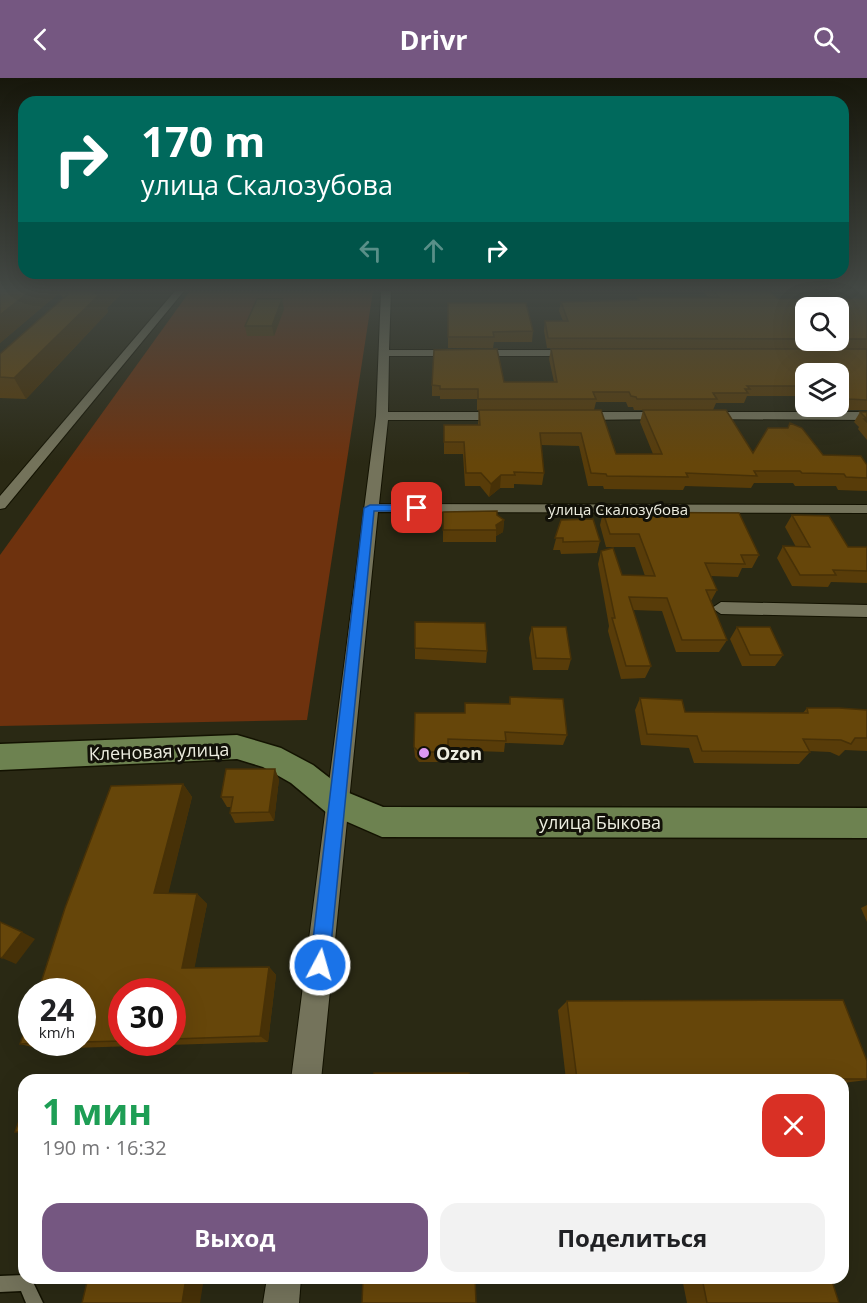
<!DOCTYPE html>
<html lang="ru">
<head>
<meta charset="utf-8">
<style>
	:root { --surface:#fff; --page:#f2f2f2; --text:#202124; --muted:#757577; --accent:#755781 }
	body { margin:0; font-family:"Open Sans",sans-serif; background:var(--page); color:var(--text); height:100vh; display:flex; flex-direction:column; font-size:22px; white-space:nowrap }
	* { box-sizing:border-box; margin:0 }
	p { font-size:20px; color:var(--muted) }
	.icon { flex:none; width:33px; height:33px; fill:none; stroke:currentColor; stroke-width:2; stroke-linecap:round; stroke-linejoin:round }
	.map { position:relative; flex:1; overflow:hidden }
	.side { position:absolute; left:18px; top:996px; width:831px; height:210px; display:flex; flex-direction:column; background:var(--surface); border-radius:18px; box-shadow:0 6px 24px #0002 }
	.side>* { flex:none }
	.top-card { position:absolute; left:18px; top:18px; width:831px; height:183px; border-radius:18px; box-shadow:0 6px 24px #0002; background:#00695c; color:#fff; overflow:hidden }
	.controls { position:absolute; left:795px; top:219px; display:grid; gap:12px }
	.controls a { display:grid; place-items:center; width:54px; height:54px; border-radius:12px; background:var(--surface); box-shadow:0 6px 24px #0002; font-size:30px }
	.speed { position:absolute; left:18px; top:900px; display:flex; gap:12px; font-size:30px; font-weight:700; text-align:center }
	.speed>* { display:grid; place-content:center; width:78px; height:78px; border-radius:50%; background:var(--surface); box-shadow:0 6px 24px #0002; line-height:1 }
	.speed small { font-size:15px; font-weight:400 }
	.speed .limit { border:9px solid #d22; background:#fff; color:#111 }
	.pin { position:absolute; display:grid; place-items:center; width:51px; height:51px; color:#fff; margin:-26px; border-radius:12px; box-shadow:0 3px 9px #0006 }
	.me { position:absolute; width:66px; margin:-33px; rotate:6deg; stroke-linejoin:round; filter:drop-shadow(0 0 4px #0008) }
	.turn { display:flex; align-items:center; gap:21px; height:126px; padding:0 24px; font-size:27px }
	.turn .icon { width:78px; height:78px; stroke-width:2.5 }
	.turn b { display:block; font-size:42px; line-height:51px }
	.lanes { display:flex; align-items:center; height:57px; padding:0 24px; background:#0003; justify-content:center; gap:30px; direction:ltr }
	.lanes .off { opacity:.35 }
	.round { display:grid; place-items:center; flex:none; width:63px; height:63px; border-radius:18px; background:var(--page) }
	.headline { display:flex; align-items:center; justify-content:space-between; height:102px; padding:0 24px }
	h1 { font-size:36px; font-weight:700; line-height:45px; color:#1e9e55 }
	.button { display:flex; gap:12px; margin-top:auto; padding:12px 24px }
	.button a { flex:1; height:69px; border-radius:18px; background:var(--accent); color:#fff; font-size:24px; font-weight:700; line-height:69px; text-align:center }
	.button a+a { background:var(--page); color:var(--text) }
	header { display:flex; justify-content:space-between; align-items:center; height:78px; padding:0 24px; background:var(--accent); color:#fff; font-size:27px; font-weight:700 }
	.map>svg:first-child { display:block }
</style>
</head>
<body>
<header><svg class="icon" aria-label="back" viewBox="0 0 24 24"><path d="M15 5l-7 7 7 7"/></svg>Drivr<svg class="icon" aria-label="search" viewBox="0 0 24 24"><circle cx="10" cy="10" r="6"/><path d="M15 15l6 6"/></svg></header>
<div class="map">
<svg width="867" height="1225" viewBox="0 0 867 1225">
	<rect width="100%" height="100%" fill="#2a2914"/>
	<path fill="#6e320e" d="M 190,213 L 373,213 L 307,642 L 0,648 L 0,477 Z"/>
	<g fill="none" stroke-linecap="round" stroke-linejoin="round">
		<defs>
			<path id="lane" d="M 24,1197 L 24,1200 L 31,1200 L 43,1225 L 26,1225 L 21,1213 L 0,1214 L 0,1198 Z"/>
			<g id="street">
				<path d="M 175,213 L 184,213 L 5,430 L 0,431 L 0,418 Z"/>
				<path d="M 381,213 L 391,213 L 389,272 L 576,272 L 581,275 L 576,278 L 389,278 L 388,334 L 504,334 L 510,338 L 504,342 L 388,342 L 379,426 L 867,427 L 867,435 L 378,434 L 321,1002 L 291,1002 L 376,338 Z"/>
				<path d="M 666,334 L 670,335 L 670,341 L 576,342 L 570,338 L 576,334 Z"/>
				<path d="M 705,334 L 867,334 L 867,342 L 701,341 L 701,335 Z"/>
				<path d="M 721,524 L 867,527 L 867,539 L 721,536 L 712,530 Z"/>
				<path d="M 267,1200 L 301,1200 L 299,1225 L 263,1225 Z"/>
			</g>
			<path id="secondary" d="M 237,657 L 281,670 L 313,687 L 349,715 L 383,729 L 867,730 L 867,760 L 382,759 L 327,735 L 291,705 L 263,689 L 237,681 L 0,692 L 0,666 Z"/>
		</defs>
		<use href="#lane" stroke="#131201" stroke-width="3"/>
		<use href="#street" stroke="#131201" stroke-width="2"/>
		<use href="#secondary" stroke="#131201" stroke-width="3"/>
		<use href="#lane" fill="#74735b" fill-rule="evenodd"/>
		<use href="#street" fill="#74735b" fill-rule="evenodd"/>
		<use href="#secondary" fill="#6d8250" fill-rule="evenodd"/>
	</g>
	<g fill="#583c09" fill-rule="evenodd">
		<path d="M 0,213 L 124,213 L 107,230 L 108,234 L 26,321 L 0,320 L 0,276 L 63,220 L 59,215 L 0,265 Z"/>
		<path d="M 703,213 L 769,213 L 778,221 L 867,221 L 867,271 L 547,270 L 544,253 L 545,243 L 563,243 L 559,233 L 561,224 L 637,222 L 637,219 L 708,219 ZM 806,230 L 838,230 L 838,262 L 806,262 Z"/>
		<path d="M 448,225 L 533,253 L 532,264 L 494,264 L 493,270 L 448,270 Z"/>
		<path d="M 284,231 L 274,258 L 247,258 L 245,248 Z"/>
		<path d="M 551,271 L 867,271 L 867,332 L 843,332 L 838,327 L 838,296 L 806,296 L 806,318 L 747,318 L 744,325 L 716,325 L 713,332 L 634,332 L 633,329 L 628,329 L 626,324 L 596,324 L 594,332 L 477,332 L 477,321 L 440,321 L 440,318 L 432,318 L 432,307 L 504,304 L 554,304 L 549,281 Z"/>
		<path d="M 479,332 L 601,332 L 616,376 L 653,376 L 640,344 L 643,332 L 753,375 L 788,350 L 790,345 L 823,377 L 867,387 L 867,413 L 838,412 L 836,408 L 795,408 L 793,405 L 754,405 L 751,410 L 685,408 L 683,412 L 604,411 L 603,408 L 588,408 L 579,368 L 541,367 L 544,395 L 542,407 L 514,406 L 514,410 L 500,410 L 489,419 L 480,408 L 465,408 L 463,376 L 444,376 L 444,347 L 478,347 Z"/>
		<path d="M 860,334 L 867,334 L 867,362 L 858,351 L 859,349 L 854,344 Z"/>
		<path d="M 443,434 L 497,437 L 504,442 L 503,454 L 496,458 L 496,464 L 443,464 Z"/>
		<path d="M 603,434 L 759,477 L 752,490 L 742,490 L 738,499 L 711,498 L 717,512 L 711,523 L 727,562 L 719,574 L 676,574 L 662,533 L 633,532 L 651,588 L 645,600 L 621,601 L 608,553 L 609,548 L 598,486 L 601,473 L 622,497 L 645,498 L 635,469 L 606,469 L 600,447 Z"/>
		<path d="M 792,437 L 848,469 L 867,469 L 867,505 L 831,504 L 828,509 L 792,508 L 777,480 L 783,468 L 796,469 L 785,449 Z"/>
		<path d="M 561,442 L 600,463 L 597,475 L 561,476 L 560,472 L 553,472 Z"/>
		<path d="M 532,549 L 571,581 L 568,592 L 533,592 L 529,560 Z"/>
		<path d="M 737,549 L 783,577 L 775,588 L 742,588 L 730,561 Z"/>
		<path d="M 415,570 L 487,573 L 486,585 L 415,581 Z"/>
		<path d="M 510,619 L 567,657 L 563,667 L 505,665 L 504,674 L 448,672 L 448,684 L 419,684 L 415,679 L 414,669 L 465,635 L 465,625 L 509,626 Z"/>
		<path d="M 640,620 L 685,634 L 803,635 L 807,630 L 867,632 L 867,673 L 845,672 L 839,678 L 830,674 L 809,673 L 810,674 L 799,686 L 694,685 L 689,670 L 641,667 L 635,632 Z"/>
		<path d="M 279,701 L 274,743 L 235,745 L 230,735 L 231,729 L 227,729 L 221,719 Z"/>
		<path d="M 183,706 L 192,719 L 168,815 L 197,816 L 207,826 L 194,890 L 269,889 L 276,897 L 268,964 L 40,971 L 20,966 L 32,964 L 82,964 L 82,914 ZM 122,914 L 172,914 L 172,964 L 122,964 Z"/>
		<path d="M 867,827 L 867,844 L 861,830 Z"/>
		<path d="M 567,923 L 867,983 L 867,1002 L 843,1005 L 843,1002 L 566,1002 L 558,932 Z"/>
		<path d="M 682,1200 L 831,1200 L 839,1225 L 687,1225 Z"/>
	</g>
	<g fill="#473107">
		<path d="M 30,213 L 58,213 L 59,215 L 0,265 L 0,237 Z"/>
		<path d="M 97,213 L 124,213 L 107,230 L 108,234 L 26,321 L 14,300 Z"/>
		<path d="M 282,221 L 284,231 L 274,258 L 272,248 Z"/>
		<path d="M 501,397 L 500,410 L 489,419 L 491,406 Z"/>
		<path d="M 504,442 L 503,454 L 496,458 L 496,447 Z"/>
		<path d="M 275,691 L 279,701 L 274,743 L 269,734 Z"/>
		<path d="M 183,706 L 192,719 L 166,825 L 154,815 Z"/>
		<path d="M 197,816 L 207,826 L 193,898 L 182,890 Z"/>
		<path d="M 22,854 L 35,861 L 16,886 L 2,880 Z"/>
		<path d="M 269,889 L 276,897 L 268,964 L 260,958 Z"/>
		<path d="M 186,1200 L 204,1200 L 200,1225 L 182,1225 Z"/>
	</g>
	<g fill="#66460a" stroke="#473107" stroke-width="1.5">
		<path d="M 0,213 L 30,213 L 0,237 Z"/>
		<path d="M 66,213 L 97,213 L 95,215 L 101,215 L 14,300 L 0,299 L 0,276 L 68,216 Z"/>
		<path d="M 714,213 L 769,213 L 778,221 L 867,221 L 867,261 L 838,261 L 838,230 L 806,230 L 806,261 L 548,260 L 545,243 L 568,243 L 561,224 L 639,222 L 637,219 L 719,219 Z"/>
		<path d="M 257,221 L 282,221 L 272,248 L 245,248 Z"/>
		<path d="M 448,225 L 526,225 L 533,253 L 493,254 L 494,259 L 448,259 Z"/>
		<path d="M 497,271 L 504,304 L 557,304 L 551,271 L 867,271 L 867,322 L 849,321 L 838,311 L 838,296 L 806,296 L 806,308 L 747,308 L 750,311 L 745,311 L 748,315 L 713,315 L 717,321 L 637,321 L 636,319 L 631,318 L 629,314 L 593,314 L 596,321 L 478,321 L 478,311 L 440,311 L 440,308 L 432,307 L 434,272 Z"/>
		<path d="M 479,332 L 601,332 L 616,376 L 662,376 L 643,332 L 726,332 L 753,375 L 768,350 L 788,350 L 790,345 L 802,350 L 823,377 L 861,378 L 867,387 L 867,400 L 846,399 L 844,396 L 802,395 L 800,393 L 754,393 L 757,398 L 686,395 L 688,399 L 607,398 L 606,396 L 591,395 L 581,355 L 540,355 L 544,395 L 514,394 L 515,397 L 501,397 L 491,406 L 481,395 L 466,395 L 464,364 L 444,364 L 444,347 L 480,347 Z"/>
		<path d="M 860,334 L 867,334 L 867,344 L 864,341 L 867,341 Z"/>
		<path d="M 497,433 L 497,437 L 504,442 L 496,447 L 497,452 L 443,452 L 443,434 Z"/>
		<path d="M 603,434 L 739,435 L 759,477 L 741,477 L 745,486 L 705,485 L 717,512 L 706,512 L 727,562 L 682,562 L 667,520 L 629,519 L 651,588 L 626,588 L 612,540 L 615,540 L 601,473 L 613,470 L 622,497 L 655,498 L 639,456 L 610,456 Z"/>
		<path d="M 792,437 L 829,438 L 848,469 L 867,469 L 867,493 L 833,492 L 836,497 L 800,497 L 783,468 L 810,469 Z"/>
		<path d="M 593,441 L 600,463 L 563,464 L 563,460 L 555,460 L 561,442 Z"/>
		<path d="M 415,544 L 485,545 L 487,573 L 415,570 Z"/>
		<path d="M 532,549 L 566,549 L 571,581 L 536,580 Z"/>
		<path d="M 737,549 L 770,549 L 783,577 L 750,577 Z"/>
		<path d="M 510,619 L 563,621 L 567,657 L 505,654 L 506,663 L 448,661 L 448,674 L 419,674 L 414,669 L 415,635 L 465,635 L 465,625 L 510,626 Z"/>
		<path d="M 640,620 L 682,622 L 685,634 L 808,635 L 807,630 L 839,630 L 867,632 L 867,660 L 855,660 L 851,666 L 841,662 L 803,661 L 810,674 L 702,673 L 697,658 L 647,656 Z"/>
		<path d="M 226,691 L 275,691 L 269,734 L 230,735 L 233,719 L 221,719 Z"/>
		<path d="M 183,706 L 154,815 L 197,816 L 182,890 L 269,889 L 260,958 L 172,961 L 172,914 L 122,914 L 122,963 L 82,964 L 82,914 L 38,914 L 65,830 L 111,708 Z"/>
		<path d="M 0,844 L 22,854 L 2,880 L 0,879 Z"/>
		<path d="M 843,922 L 867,983 L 867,1001 L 577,1001 L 567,923 Z"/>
		<path d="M 32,932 L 32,964 L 58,964 L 20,966 Z"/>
		<rect x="374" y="995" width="95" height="7"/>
		<path d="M 24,1029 L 24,1054 L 15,1054 Z"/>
		<path d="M 88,1200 L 186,1200 L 182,1225 L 82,1225 Z"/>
		<path d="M 363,1200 L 475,1200 L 476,1225 L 362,1225 Z"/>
		<path d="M 702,1200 L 831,1200 L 839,1225 L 707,1225 Z"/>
	</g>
	<linearGradient id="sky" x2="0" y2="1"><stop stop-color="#17170b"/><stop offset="0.55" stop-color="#444945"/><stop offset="1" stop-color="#444945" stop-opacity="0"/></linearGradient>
	<rect width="867" height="385" fill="url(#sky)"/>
	<path fill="#1a73e8" stroke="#114b97" stroke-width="1.5" d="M 417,427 L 422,430 L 421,433 L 374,433 L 329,887 L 326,893 L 320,896 L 313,893 L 310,887 L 364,430 L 370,427 Z"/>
	<circle fill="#dd99f3" stroke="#121108" stroke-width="2" cx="424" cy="675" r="6"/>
	<g text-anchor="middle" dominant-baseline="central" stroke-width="6" stroke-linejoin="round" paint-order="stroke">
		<g font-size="15" fill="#edede0" stroke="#121108">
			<text x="618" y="431">улица Скалозубова</text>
		</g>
		<g font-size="18" fill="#edede0" stroke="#121108">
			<text transform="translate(159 673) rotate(-2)">Кленовая улица</text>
			<text x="600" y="744">улица Быкова</text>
		</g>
		<g font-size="18" font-weight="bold" fill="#edede0" stroke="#121108" text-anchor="start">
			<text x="436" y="675">Ozon</text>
		</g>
	</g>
</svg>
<div class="controls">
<a><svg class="icon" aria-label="search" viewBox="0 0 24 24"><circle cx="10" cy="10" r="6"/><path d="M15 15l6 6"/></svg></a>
<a><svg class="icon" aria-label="layers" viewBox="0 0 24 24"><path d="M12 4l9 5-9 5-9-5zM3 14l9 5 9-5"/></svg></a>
</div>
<div class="speed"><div>24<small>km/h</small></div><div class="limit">30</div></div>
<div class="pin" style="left:417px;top:430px;background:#d93025"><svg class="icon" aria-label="arrive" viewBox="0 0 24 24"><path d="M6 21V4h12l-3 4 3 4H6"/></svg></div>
<svg class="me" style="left:320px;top:887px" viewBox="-20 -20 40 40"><circle r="17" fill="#1a73e8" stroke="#fff" stroke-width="3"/><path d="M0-11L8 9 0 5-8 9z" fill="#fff"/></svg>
<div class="top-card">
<div class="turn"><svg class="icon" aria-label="right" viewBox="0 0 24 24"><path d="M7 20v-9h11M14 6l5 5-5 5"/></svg><div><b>170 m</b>улица Скалозубова</div></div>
<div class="lanes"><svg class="icon off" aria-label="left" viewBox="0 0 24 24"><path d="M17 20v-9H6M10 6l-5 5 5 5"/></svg><svg class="icon off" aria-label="ahead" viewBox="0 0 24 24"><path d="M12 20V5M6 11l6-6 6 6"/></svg><svg class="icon" aria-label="right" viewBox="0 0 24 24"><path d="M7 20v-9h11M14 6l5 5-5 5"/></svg></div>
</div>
<section class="side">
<div class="headline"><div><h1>1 мин</h1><p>190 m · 16:32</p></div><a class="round" style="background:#d93025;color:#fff"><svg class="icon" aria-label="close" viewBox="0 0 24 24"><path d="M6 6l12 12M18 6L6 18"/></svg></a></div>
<div class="button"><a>Выход</a><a>Поделиться</a></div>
</section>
</div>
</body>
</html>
